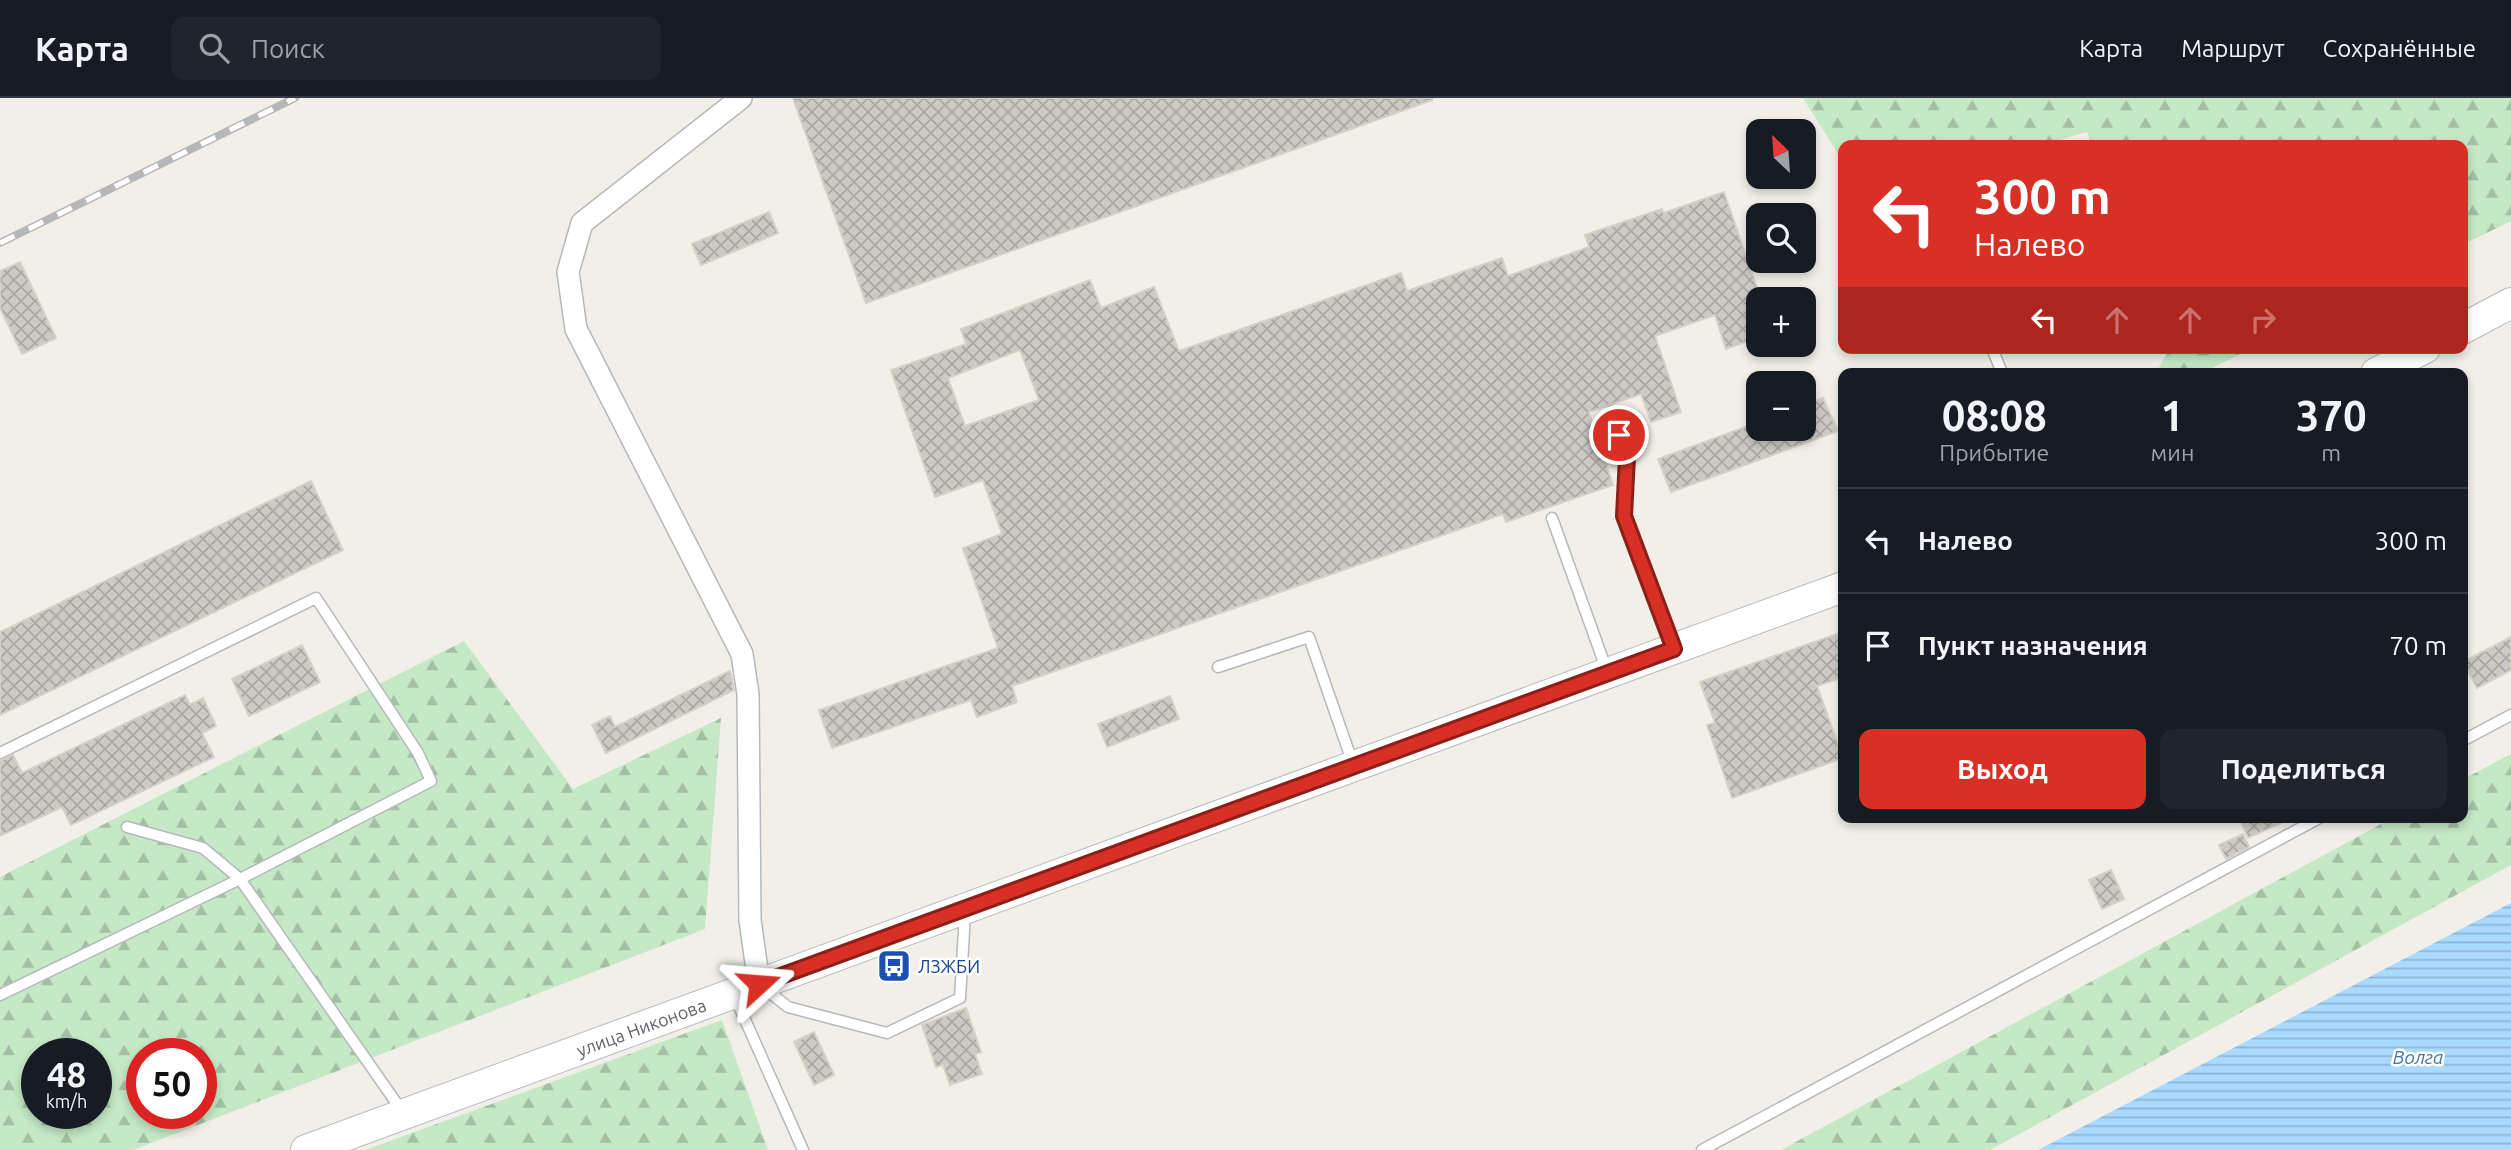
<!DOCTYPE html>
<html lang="ru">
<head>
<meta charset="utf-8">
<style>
	:root { --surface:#171b24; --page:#20242c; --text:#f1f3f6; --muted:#9ea1a6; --line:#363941; --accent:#d93025 }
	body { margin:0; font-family:Ubuntu,sans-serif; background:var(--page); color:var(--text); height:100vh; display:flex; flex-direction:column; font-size:26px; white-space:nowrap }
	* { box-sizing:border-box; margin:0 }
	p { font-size:23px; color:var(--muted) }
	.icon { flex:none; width:38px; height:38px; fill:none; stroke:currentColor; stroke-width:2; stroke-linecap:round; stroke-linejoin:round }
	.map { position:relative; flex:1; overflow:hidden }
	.panel { position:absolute; left:1838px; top:270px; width:630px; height:455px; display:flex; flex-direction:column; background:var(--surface); border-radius:14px; box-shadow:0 4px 10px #0003 }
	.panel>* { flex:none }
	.top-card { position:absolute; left:1838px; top:42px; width:630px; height:214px; border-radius:14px; box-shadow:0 4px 10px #0003; background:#d93025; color:#fff; overflow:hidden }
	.needle { width:46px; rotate:335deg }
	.buttons { position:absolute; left:1746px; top:21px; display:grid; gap:14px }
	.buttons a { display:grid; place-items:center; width:70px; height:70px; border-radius:14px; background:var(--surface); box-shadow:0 4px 10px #0003; font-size:35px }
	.speed { position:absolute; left:21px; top:940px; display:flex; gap:14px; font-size:35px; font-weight:700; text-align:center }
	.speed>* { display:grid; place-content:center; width:91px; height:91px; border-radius:50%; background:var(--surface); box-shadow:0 4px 10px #0003; line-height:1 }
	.speed small { font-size:18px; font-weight:400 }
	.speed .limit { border:10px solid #d22; background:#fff; color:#111 }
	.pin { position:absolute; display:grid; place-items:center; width:60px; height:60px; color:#fff; margin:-30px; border:4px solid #fff; border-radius:50%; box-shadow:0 2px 7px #0007 }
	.me { position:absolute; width:77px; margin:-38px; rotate:71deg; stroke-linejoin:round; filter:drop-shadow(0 0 5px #0008) }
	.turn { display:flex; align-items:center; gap:24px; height:147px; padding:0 21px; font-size:32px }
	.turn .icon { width:91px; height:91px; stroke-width:2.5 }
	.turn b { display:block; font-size:49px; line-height:60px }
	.lanes { display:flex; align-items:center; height:66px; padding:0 21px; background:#0003; justify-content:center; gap:35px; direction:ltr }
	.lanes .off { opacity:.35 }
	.eta { display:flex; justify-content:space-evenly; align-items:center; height:119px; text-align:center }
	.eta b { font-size:42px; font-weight:700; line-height:49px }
	.action { display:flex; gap:14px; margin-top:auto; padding:14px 21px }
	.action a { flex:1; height:80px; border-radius:14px; background:var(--accent); color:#fff; font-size:28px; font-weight:700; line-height:80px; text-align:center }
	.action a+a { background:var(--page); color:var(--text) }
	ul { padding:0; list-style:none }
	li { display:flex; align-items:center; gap:21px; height:105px; padding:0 21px; border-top:2px solid var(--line) }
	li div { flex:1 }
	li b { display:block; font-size:26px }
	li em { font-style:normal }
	header { display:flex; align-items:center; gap:42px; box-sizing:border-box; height:98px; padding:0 35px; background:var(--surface); border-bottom:2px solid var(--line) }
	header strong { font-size:33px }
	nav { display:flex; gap:38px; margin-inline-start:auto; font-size:24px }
	.search { width:490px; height:63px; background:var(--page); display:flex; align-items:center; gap:18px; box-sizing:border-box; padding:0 24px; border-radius:14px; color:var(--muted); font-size:26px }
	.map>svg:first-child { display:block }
</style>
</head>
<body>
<header>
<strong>Карта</strong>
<div class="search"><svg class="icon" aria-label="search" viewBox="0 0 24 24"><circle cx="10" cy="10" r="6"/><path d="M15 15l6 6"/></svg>Поиск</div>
<nav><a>Карта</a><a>Маршрут</a><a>Сохранённые</a></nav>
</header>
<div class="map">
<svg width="2511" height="1052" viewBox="0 0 2511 1052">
	<defs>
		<pattern id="forest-firs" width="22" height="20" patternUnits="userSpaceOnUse" patternTransform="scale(1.75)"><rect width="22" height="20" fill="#c5e8c5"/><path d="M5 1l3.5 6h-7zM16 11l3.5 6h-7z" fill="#a3c0a4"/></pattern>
		<pattern id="water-rules" width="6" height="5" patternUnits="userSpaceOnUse" patternTransform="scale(1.75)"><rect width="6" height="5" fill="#aadaff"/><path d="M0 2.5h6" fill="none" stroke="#8eb4d2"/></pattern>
		<pattern id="building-cross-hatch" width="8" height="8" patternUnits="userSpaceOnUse" patternTransform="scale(1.75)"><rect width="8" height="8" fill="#cccac5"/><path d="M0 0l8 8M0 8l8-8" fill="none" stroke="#a9a8a4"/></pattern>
	</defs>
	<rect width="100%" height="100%" fill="#f1efe8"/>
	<g fill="url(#forest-firs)" fill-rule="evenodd">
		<path d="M 1803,0 L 2511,0 L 2511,123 L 2462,147 L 2462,47 L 2092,47 L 2087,34 L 2042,47 L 1843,47 L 1843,64 Z"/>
		<path d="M 2170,250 L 2252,250 L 2202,275 L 2156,275 Z"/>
		<path d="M 464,543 L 573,691 L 721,620 L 705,831 L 133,1052 L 0,1052 L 0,779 ZM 37,956 L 96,956 L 96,1015 L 37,1015 ZM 142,956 L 201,956 L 201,1015 L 142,1015 Z"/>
		<path d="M 2511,656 L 2511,767 L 1990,1052 L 1781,1052 L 2394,719 L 2462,719 L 2462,682 Z"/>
		<path d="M 722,922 L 768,1052 L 365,1052 Z"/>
	</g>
	<path fill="url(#water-rules)" d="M 2511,805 L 2511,1052 L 2038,1052 Z"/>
	<g fill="url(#building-cross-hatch)" stroke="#d6d1c6" stroke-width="2" fill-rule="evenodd">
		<path d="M 793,0 L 1432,0 L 1432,2 L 866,205 Z"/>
		<path d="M 1724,94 L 1759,195 L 1759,239 L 1726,251 L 1715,217 L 1655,238 L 1681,314 L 1651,324 L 1641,296 L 1589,314 L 1613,387 L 1506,424 L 1503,416 L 1012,588 L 1017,604 L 977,619 L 971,602 L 832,650 L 819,612 L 998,550 L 963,450 L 1002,436 L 983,382 L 935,399 L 891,272 L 966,246 L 961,231 L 1090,182 L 1101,210 L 1154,189 L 1179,253 L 1401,175 L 1407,193 L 1502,160 L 1508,178 L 1589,149 L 1585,137 L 1662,111 L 1664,115 ZM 1020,252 L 1039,302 L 965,328 L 948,280 Z"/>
		<path d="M 769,114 L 778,135 L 701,167 L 692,146 Z"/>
		<path d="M 20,164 L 56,240 L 22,256 L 0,210 L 0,173 Z"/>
		<path d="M 1823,300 L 1838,333 L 1671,394 L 1658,361 L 1759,324 L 1759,331 L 1804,331 L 1804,307 Z"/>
		<path d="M 311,383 L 343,452 L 0,617 L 0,534 Z"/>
		<path d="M 1843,534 L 1843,579 L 1817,588 L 1843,660 L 1732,700 L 1707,627 L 1715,625 L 1700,584 Z"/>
		<path d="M 2511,539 L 2511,572 L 2477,590 L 2463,564 Z"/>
		<path d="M 302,547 L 320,584 L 249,618 L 232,581 Z"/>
		<path d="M 730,573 L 734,592 L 606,655 L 592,627 L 610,618 L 615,629 Z"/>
		<path d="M 185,597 L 190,607 L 203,600 L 216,628 L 202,635 L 214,659 L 71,727 L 62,709 L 0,738 L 0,663 L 13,657 L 22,675 Z"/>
		<path d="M 1170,598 L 1179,621 L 1107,649 L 1098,626 Z"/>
		<path d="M 2239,719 L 2294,719 L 2248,740 Z"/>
		<path d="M 2243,736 L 2249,749 L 2226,761 L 2219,747 Z"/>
		<path d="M 2111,772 L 2124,801 L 2102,811 L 2089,782 Z"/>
		<path d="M 966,910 L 981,954 L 975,956 L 982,976 L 950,987 L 943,967 L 936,969 L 922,927 Z"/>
		<path d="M 814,934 L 834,977 L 814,987 L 794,944 Z"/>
	</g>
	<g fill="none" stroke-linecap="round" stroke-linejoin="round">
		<defs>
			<g id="lane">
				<path d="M 1992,250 L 2002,275"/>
				<path d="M 1611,314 L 1627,359 L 1624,418 L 1673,548"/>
				<path d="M 1552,420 L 1607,573"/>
				<path d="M 1218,569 L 1309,539 L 1353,666"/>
				<path d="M 2462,643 L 2511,617"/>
				<path d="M 0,655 L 316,500 L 418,655 L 431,683 L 240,781 L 402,1013"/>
				<path d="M 764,890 L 788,909 L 887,935 L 960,900 L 965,816"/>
				<path d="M 0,897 L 240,781 L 203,750 L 127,729"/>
				<path d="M 734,897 L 803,1052"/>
				<path d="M 1702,1052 L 2321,719"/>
			</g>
			<path id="street" d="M 741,0 L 582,125 L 568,174 L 576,231 L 742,556 L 748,596 L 750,822 L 759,886"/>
			<g id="secondary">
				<path d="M 2462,231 L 2511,205"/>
				<path d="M 2376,275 L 2425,250"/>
				<path id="s1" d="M 306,1052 L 1843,489"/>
			</g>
		</defs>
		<use href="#lane" stroke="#b5b8bc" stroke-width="13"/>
		<use href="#street" stroke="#b5b8bc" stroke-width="24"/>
		<use href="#secondary" stroke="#b6babf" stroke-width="32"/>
		<use href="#lane" stroke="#fff" stroke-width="10"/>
		<use href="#street" stroke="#fff" stroke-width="21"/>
		<use href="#secondary" stroke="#fff" stroke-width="30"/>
		<defs>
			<path id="rail" d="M 0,145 L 295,0"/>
		</defs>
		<use href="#rail" stroke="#b6b7b8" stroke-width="8"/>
		<use href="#rail" stroke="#fff" stroke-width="5" stroke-dasharray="16" stroke-linecap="butt"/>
	</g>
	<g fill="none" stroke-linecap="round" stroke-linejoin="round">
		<defs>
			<path id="route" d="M 759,886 L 1674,551 L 1624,418 L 1627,359 L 1619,337"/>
		</defs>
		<use href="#route" stroke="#8d1f18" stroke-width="18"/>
		<use href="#route" stroke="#d93025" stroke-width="12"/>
	</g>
	<defs>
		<symbol id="bus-square" viewBox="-11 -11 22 22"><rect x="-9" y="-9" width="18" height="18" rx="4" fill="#1a4fb4" stroke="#fff"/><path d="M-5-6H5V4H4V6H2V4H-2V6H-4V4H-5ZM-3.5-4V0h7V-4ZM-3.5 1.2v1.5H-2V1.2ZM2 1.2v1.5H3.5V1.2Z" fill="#fff"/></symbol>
	</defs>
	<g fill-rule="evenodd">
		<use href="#bus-square" x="875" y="849" width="38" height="38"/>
	</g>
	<g text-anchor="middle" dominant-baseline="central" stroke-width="5" stroke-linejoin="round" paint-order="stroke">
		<g font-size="18" fill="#164399" stroke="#fff" text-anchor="start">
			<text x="918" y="868">ЛЗЖБИ</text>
		</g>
		<g font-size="18" fill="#5f6368" stroke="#fff">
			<text stroke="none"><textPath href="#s1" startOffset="357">улица Никонова</textPath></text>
		</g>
		<g font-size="19" font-style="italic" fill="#4174aa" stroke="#fff">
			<text x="2418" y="959">Волга</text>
		</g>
	</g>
</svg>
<div class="buttons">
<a><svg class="needle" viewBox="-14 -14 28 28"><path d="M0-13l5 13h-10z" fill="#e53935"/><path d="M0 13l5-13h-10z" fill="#9ea1a6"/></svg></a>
<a><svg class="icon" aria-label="search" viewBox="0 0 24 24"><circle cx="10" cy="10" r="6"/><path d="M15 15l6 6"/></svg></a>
<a>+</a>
<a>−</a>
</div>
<div class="speed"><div>48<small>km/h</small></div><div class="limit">50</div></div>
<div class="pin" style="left:1619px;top:337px;background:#d93025"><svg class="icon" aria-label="arrive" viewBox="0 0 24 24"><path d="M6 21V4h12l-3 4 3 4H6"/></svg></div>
<svg class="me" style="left:759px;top:886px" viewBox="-20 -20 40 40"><path d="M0-17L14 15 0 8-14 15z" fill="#d93025" stroke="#fff" stroke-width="4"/></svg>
<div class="top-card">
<div class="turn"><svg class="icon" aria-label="left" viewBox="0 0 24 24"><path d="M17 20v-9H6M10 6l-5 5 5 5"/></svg><div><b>300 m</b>Налево</div></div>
<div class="lanes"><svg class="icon" aria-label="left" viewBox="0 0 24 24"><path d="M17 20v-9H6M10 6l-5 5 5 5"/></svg><svg class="icon off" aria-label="ahead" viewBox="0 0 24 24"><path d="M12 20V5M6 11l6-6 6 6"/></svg><svg class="icon off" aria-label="ahead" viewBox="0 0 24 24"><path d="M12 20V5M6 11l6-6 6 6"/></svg><svg class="icon off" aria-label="right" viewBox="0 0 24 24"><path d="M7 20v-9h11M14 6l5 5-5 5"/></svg></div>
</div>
<section class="panel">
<div class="eta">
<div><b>08:08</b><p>Прибытие</p></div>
<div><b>1</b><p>мин</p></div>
<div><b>370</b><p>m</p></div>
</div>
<ul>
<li><svg class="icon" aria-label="left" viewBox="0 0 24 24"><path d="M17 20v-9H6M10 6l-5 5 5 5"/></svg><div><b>Налево</b></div><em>300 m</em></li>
<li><svg class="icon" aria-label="arrive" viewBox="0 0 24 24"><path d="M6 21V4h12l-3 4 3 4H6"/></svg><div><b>Пункт назначения</b></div><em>70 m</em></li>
</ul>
<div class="action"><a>Выход</a><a>Поделиться</a></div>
</section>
</div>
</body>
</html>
